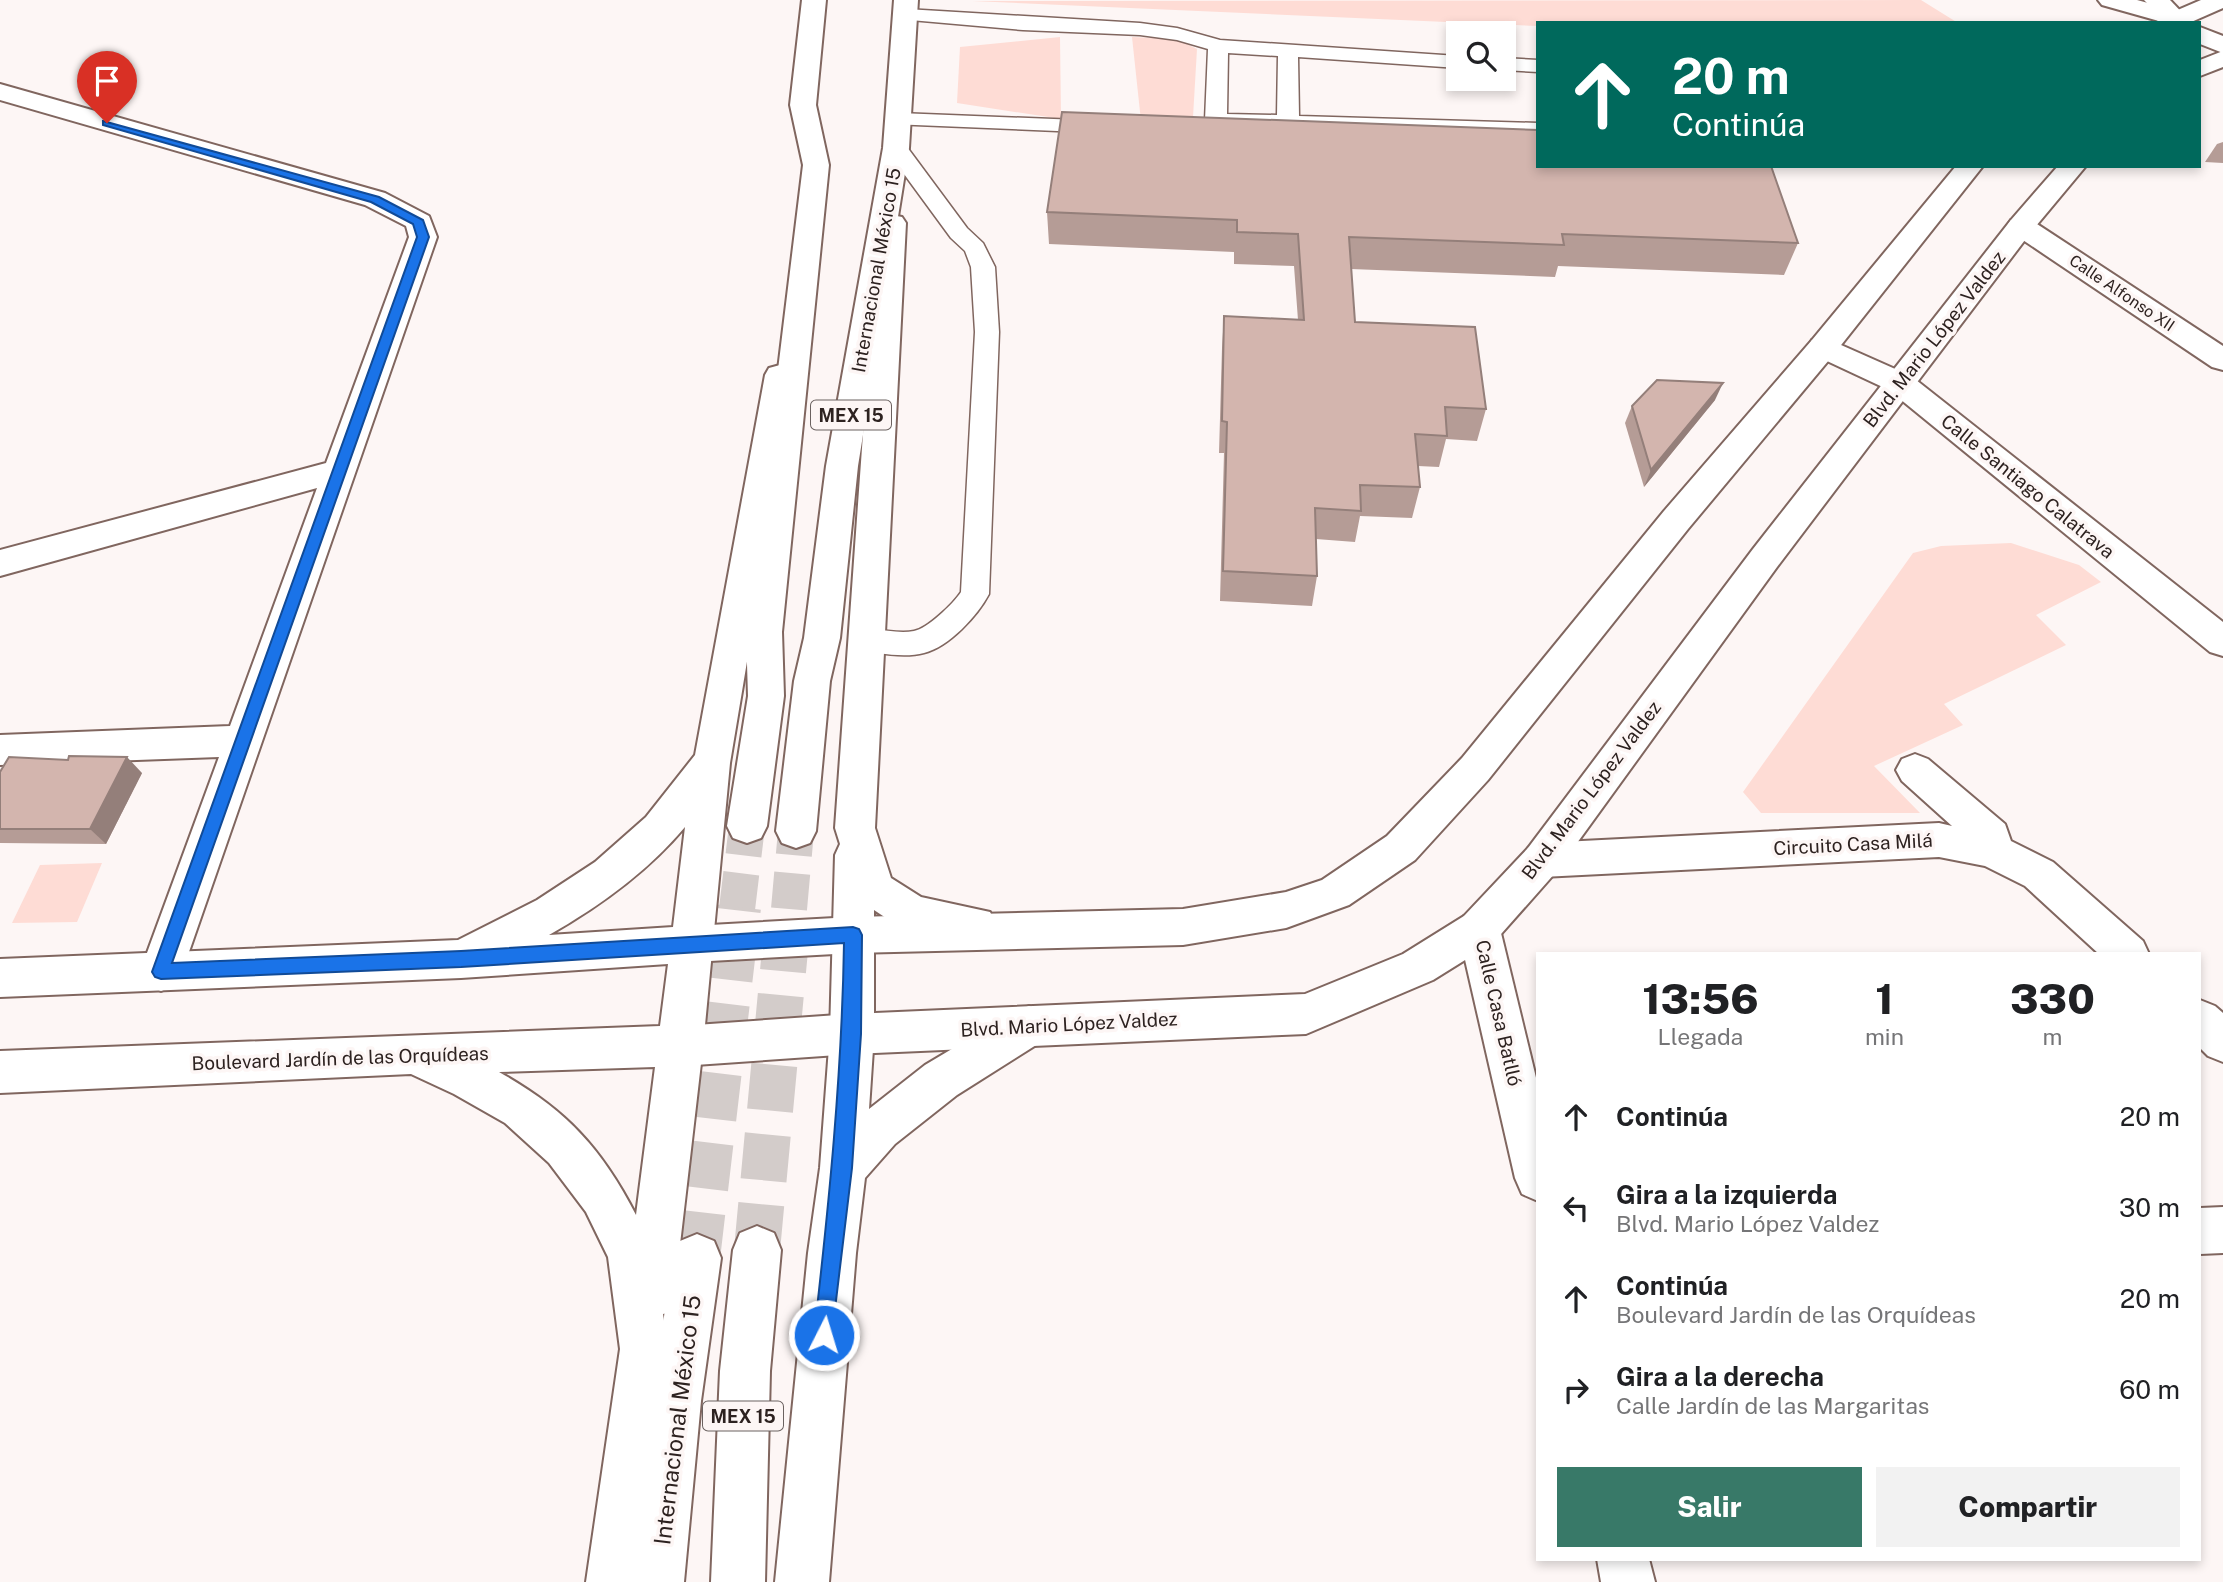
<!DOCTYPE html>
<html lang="es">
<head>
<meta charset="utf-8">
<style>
	:root { --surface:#fff; --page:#f2f2f2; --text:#202124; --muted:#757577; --accent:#387968 }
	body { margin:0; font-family:"Public Sans",sans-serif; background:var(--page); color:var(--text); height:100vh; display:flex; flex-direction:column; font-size:26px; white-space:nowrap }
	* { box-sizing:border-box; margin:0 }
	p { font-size:23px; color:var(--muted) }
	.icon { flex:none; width:38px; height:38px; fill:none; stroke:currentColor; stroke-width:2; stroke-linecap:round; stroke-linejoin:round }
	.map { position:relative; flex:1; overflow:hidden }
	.side { position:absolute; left:1536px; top:952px; width:665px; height:609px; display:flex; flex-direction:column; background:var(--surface); border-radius:0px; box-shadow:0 4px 10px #0003 }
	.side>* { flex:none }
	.hud { position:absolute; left:1536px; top:21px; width:665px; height:147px; border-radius:0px; box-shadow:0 4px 10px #0003; background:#00695c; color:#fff; overflow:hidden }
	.fabs { position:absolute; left:1446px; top:21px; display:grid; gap:14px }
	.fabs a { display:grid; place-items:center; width:70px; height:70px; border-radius:0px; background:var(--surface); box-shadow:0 4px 10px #0003; font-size:35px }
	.pin { position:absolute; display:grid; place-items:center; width:60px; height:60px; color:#fff; margin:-72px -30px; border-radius:50% 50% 50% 0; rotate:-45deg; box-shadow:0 0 7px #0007 }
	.pin .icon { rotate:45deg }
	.me { position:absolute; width:77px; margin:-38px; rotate:5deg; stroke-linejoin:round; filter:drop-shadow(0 0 5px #0008) }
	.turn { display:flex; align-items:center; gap:24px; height:147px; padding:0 21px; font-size:32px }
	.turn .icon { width:91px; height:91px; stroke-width:2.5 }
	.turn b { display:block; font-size:49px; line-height:60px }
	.eta { display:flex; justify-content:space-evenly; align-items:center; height:119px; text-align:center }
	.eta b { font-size:42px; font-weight:800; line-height:49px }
	.button { display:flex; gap:14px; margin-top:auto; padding:14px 21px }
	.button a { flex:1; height:80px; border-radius:0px; background:var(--accent); color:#fff; font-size:28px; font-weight:800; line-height:80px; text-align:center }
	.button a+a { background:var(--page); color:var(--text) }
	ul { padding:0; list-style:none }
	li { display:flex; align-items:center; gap:21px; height:91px; padding:0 21px }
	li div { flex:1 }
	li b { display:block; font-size:26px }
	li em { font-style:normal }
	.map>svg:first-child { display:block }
</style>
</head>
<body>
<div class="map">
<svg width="2223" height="1582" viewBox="0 0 2223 1582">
	<rect width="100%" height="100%" fill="#fdf6f5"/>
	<g fill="#fedcd5">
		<path d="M 1921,0 L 1958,23 L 1538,23 L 1538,26 L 972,1 Z"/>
		<path d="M 1060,37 L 1061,119 L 957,103 L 960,47 Z"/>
		<path d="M 1132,37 L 1177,39 L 1197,49 L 1193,117 L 1176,121 L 1141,121 Z"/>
		<path d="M 2011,543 L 2079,565 L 2101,582 L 2036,615 L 2066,645 L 1944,704 L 1963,725 L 1874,766 L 1920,813 L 1761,813 L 1743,792 L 1913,553 L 1941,546 Z"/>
		<path d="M 102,863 L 77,922 L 12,923 L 40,865 Z"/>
	</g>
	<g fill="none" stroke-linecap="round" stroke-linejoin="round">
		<g stroke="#d3ccca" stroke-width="36" stroke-dasharray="36 18" stroke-linecap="butt">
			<path d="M 737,909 L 747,826"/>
			<path d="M 789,909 L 796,831"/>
		</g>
		<g stroke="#d3ccca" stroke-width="46" stroke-dasharray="46 24" stroke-linecap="butt">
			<path d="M 757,1250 L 789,907"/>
			<path d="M 697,1258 L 738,907"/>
		</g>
		<defs>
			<g id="service">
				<path d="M 906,9 L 1140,23 L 1177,28 L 1220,40 L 1458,56 L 1458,68 L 1298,57 L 1299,116 L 1538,123 L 1538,135 L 1216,126 L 1208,125 L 1205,120 L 1208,49 L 1177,40 L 1140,35 L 1023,30 L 899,19 L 896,15 L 899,11 ZM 1228,53 L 1278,56 L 1277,115 L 1227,114 Z"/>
				<path d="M 1503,58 L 1538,60 L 1538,72 L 1503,70 Z"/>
				<path d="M 899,113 L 1104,121 L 1112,122 L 1115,127 L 1112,132 L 1104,133 L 891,124 L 888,119 L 891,114 Z"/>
				<path d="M 896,141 L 904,143 L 967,228 L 983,243 L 995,267 L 999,332 L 989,594 C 978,615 949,647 924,653 C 906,658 875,654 858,648 L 853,640 L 858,632 C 877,626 895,635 914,631 C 927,629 953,604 961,592 L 975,332 L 971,267 L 965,251 L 951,238 L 885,148 L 888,143 Z"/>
			</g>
			<g id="minor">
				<path d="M 2098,0 L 2137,0 L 2181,12 L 2184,17 L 2181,22 L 2166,23 L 2102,5 Z"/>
				<path d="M 0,84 L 385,193 L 429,216 L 437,237 L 182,972 L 176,985 L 161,991 L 146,985 L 140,972 L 219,757 L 0,765 L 0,735 L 230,726 L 317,488 L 0,576 L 0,550 L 326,463 L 409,237 L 406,226 L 365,205 L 0,100 Z"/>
				<path d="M 2021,218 L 2031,220 L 2223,346 L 2223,370 L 2212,367 L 2011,232 L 2007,226 L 2011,220 Z"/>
				<path d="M 1823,337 L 1911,376 L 2223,622 L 2223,656 L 2210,652 L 1889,390 L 1812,354 L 1808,347 L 1812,340 Z"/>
				<path d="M 1915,754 L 1928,759 L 2005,824 L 2011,841 L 2053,862 L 2143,941 L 2149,954 L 2099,954 L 2025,886 L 1985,866 L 1939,857 L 1542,877 L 1528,872 L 1522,860 L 1528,848 L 1542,843 L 1939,823 L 1952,826 L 1902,781 L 1896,770 L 1902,759 Z"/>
				<path d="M 1479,911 L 1494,916 L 1500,929 L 1538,1086 L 1538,1201 L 1522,1194 L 1515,1178 L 1458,929 L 1464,916 Z"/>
				<path d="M 2200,1000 L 2215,1006 L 2223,1013 L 2223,1062 L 2208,1056 L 2200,1048 Z"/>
				<path d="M 2223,1207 L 2223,1253 L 2200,1254 L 2200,1208 Z"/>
				<path d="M 1597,1559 L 1649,1559 L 1655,1582 L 1601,1582 Z"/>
			</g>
			<g id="tertiary">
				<path d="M 2144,0 L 2170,0 L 2192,23 L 2166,23 Z"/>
				<path d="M 2200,27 L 2223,36 L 2223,53 L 2200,44 Z"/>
				<path d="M 892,215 L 902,217 L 906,223 L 875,828 L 891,878 L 921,897 L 990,912 L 997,925 L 990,938 L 976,943 L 912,931 L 898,926 L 874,910 L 874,1034 L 869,1109 L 925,1065 L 1014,1012 L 1029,1006 L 1044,1012 L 1050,1026 L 1044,1040 L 957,1095 L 895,1144 L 865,1178 L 856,1253 L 829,1582 L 775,1582 L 808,1253 L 820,1168 L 830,1034 L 835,855 L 840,844 L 835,828 L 878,223 L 882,217 Z"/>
				<path d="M 780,365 L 791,368 L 795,375 L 730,763 L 703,1046 L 674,1296 L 667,1313 L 663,1314 L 668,1349 L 640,1582 L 586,1582 L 620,1349 L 608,1257 L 586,1212 L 549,1163 L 505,1123 L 454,1094 L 411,1074 L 0,1093 L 0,1051 L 660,1026 L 668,964 L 461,978 L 0,997 L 0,959 L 458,940 L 537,900 L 595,862 L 646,817 L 695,755 L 765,375 L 769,368 ZM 685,827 L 673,927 L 549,935 C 600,906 647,872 685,827 ZM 655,1067 L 636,1215 C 601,1147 565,1109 499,1072 Z"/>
			</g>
			<g id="secondary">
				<path d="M 2201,0 L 2223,0 L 2223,8 L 2189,23 L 2156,23 L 2159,18 Z"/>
				<path d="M 2223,51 L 2223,67 L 2200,76 L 2200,60 Z"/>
				<path d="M 1956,166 L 1983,166 L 1834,354 L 1688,529 L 1488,780 L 1415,860 L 1349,905 L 1286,928 L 1183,945 L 853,953 L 692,962 L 677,957 L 671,944 L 677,931 L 692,926 L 853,917 L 1183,909 L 1286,892 L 1322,880 L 1387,836 L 1462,758 L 1664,511 L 1812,340 Z"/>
				<path d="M 2058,166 L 2086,166 L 2031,232 L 1777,567 L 1556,872 L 1494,942 L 1433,980 L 1306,1034 L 852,1054 L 681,1066 L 666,1060 L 659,1046 L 666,1032 L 681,1026 L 852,1014 L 1305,994 L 1403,954 L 1464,916 L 1528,848 L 1753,549 L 2011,220 Z"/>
			</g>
			<g id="primary">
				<path d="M 802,0 L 826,0 L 816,105 L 829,165 L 782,632 L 784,696 L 767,826 L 761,838 L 747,843 L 733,838 L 727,826 L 748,696 L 746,632 L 803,165 L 790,105 Z"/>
				<path d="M 894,0 L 918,0 L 909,148 L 858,466 L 840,638 L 830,681 L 816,831 L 810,843 L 796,848 L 782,843 L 776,831 L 794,681 L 804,638 L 826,466 L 883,148 Z"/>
				<path d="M 757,1226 L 774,1233 L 781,1250 L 770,1371 L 765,1582 L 711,1582 L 720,1371 L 733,1250 L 740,1233 Z"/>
				<path d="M 697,1234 L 714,1241 L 721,1258 L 701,1401 L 684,1582 L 630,1582 L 651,1401 L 673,1258 L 680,1241 Z"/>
			</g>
		</defs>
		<use href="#service" stroke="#80665f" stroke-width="3"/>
		<use href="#minor" stroke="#80665f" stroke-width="4"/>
		<use href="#tertiary" stroke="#80665f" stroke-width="4"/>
		<use href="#secondary" stroke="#80665f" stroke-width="4"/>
		<use href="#primary" stroke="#80665f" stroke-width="4"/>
		<use href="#service" fill="#fff" fill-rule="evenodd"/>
		<use href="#minor" fill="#fff" fill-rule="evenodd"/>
		<use href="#tertiary" fill="#fff" fill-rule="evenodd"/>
		<use href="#secondary" fill="#fff" fill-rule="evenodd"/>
		<use href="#primary" fill="#fff" fill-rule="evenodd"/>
	</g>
	<g fill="#b59c96">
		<path d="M 2223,142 L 2223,163 L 2205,162 L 2217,144 Z"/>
		<path d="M 1047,212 L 1798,243 L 1784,275 L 1558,266 L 1555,277 L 1351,269 L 1355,322 L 1486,409 L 1477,441 L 1446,439 L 1439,467 L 1418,466 L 1420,487 L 1412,518 L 1360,516 L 1355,542 L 1316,539 L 1317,576 L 1312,606 L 1220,601 L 1224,453 L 1219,453 L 1222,348 L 1224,316 L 1298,320 L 1294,266 L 1234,264 L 1234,252 L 1049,244 Z"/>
		<path d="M 1715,400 L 1644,487 L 1625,423 L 1632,406 Z"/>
		<path d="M 0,772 L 142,773 L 106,844 L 0,843 Z"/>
	</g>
	<g fill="#947f7a">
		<path d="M 1723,383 L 1715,400 L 1644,487 L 1651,470 Z"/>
		<path d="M 127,757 L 142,773 L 106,844 L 90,829 Z"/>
	</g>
	<g fill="#d3b5ae" stroke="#947f7a" stroke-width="2">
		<path d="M 1062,112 L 1538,130 L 1538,166 L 1771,166 L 1798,243 L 1562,234 L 1564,245 L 1349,237 L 1355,322 L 1475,327 L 1486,409 L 1445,407 L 1447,436 L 1415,434 L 1420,487 L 1360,485 L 1361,511 L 1315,508 L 1317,576 L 1223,571 L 1227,422 L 1222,421 L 1224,316 L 1304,320 L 1298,234 L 1237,232 L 1237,220 L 1047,212 Z"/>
		<path d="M 1657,380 L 1723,383 L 1651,470 L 1632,406 Z"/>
		<path d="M 69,756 L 127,757 L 90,829 L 0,829 L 0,772 L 9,757 L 68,760 Z"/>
	</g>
	<path fill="#1a73e8" stroke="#114b97" stroke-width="2" d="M 103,121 L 379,197 L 423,220 L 429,237 L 172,963 L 461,951 L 853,927 L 859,929 L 862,935 L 861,1034 L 852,1168 L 831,1342 L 824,1345 L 817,1342 L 814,1335 C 829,1204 842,1074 844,943 L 461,967 L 161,979 L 155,977 L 152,972 L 417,237 L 413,224 L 371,202 L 103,125 Z"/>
	<g text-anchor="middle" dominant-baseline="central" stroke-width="7" stroke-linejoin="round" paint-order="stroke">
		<g font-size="16" fill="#2d2220" stroke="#fdf6f5">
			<text transform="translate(2122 293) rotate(34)">Calle Alfonso XII</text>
		</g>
		<g fill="#fdf6f5" stroke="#6b6260" stroke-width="2">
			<rect x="811" y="400.5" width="80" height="29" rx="5"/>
			<rect x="703" y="1401.5" width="80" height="29" rx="5"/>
		</g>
		<g font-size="18" font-weight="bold" fill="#2d2220">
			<text x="851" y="415">MEX 15</text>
			<text x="743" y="1416">MEX 15</text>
		</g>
		<g font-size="19" fill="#2d2220" stroke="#fdf6f5">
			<text transform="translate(876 270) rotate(-80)">Internacional México 15</text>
			<text transform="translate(1934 339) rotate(-52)">Blvd. Mario López Valdez</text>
			<text transform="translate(2028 486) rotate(39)">Calle Santiago Calatrava</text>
			<text transform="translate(1591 790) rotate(-53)">Blvd. Mario López Valdez</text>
			<text transform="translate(1853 844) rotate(-3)">Circuito Casa Milá</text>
			<text transform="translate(1499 1013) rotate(77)">Calle Casa Batlló</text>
			<text transform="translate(1069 1024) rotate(-3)">Blvd. Mario López Valdez</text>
			<text transform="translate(340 1058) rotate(-2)">Boulevard Jardín de las Orquídeas</text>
		</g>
		<g font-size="23" fill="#2d2220" stroke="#fdf6f5">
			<text transform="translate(677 1420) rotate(-83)">Internacional México 15</text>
		</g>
	</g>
</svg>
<div class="fabs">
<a><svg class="icon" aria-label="search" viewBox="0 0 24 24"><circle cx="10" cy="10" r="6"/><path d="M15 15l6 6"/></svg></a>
</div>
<div class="pin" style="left:107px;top:123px;background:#d93025"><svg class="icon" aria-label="arrive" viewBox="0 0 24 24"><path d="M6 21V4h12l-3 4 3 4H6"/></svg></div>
<svg class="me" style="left:824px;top:1335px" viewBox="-20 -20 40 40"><circle r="17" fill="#1a73e8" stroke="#fff" stroke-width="3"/><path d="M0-11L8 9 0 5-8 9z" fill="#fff"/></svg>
<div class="hud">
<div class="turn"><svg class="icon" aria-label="ahead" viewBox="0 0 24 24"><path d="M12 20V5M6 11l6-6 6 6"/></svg><div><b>20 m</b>Continúa</div></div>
</div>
<section class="side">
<div class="eta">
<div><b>13:56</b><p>Llegada</p></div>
<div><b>1</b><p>min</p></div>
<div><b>330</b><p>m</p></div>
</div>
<ul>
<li><svg class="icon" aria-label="ahead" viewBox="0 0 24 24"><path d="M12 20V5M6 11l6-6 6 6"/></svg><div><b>Continúa</b></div><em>20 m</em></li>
<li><svg class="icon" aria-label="left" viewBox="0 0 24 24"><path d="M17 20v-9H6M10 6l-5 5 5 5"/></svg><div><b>Gira a la izquierda</b><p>Blvd. Mario López Valdez</p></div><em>30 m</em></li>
<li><svg class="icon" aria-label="ahead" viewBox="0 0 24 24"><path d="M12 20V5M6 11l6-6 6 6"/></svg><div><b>Continúa</b><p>Boulevard Jardín de las Orquídeas</p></div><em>20 m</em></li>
<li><svg class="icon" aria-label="right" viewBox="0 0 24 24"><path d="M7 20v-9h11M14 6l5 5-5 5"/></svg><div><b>Gira a la derecha</b><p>Calle Jardín de las Margaritas</p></div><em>60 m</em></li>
</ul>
<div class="button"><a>Salir</a><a>Compartir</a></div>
</section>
</div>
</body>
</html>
